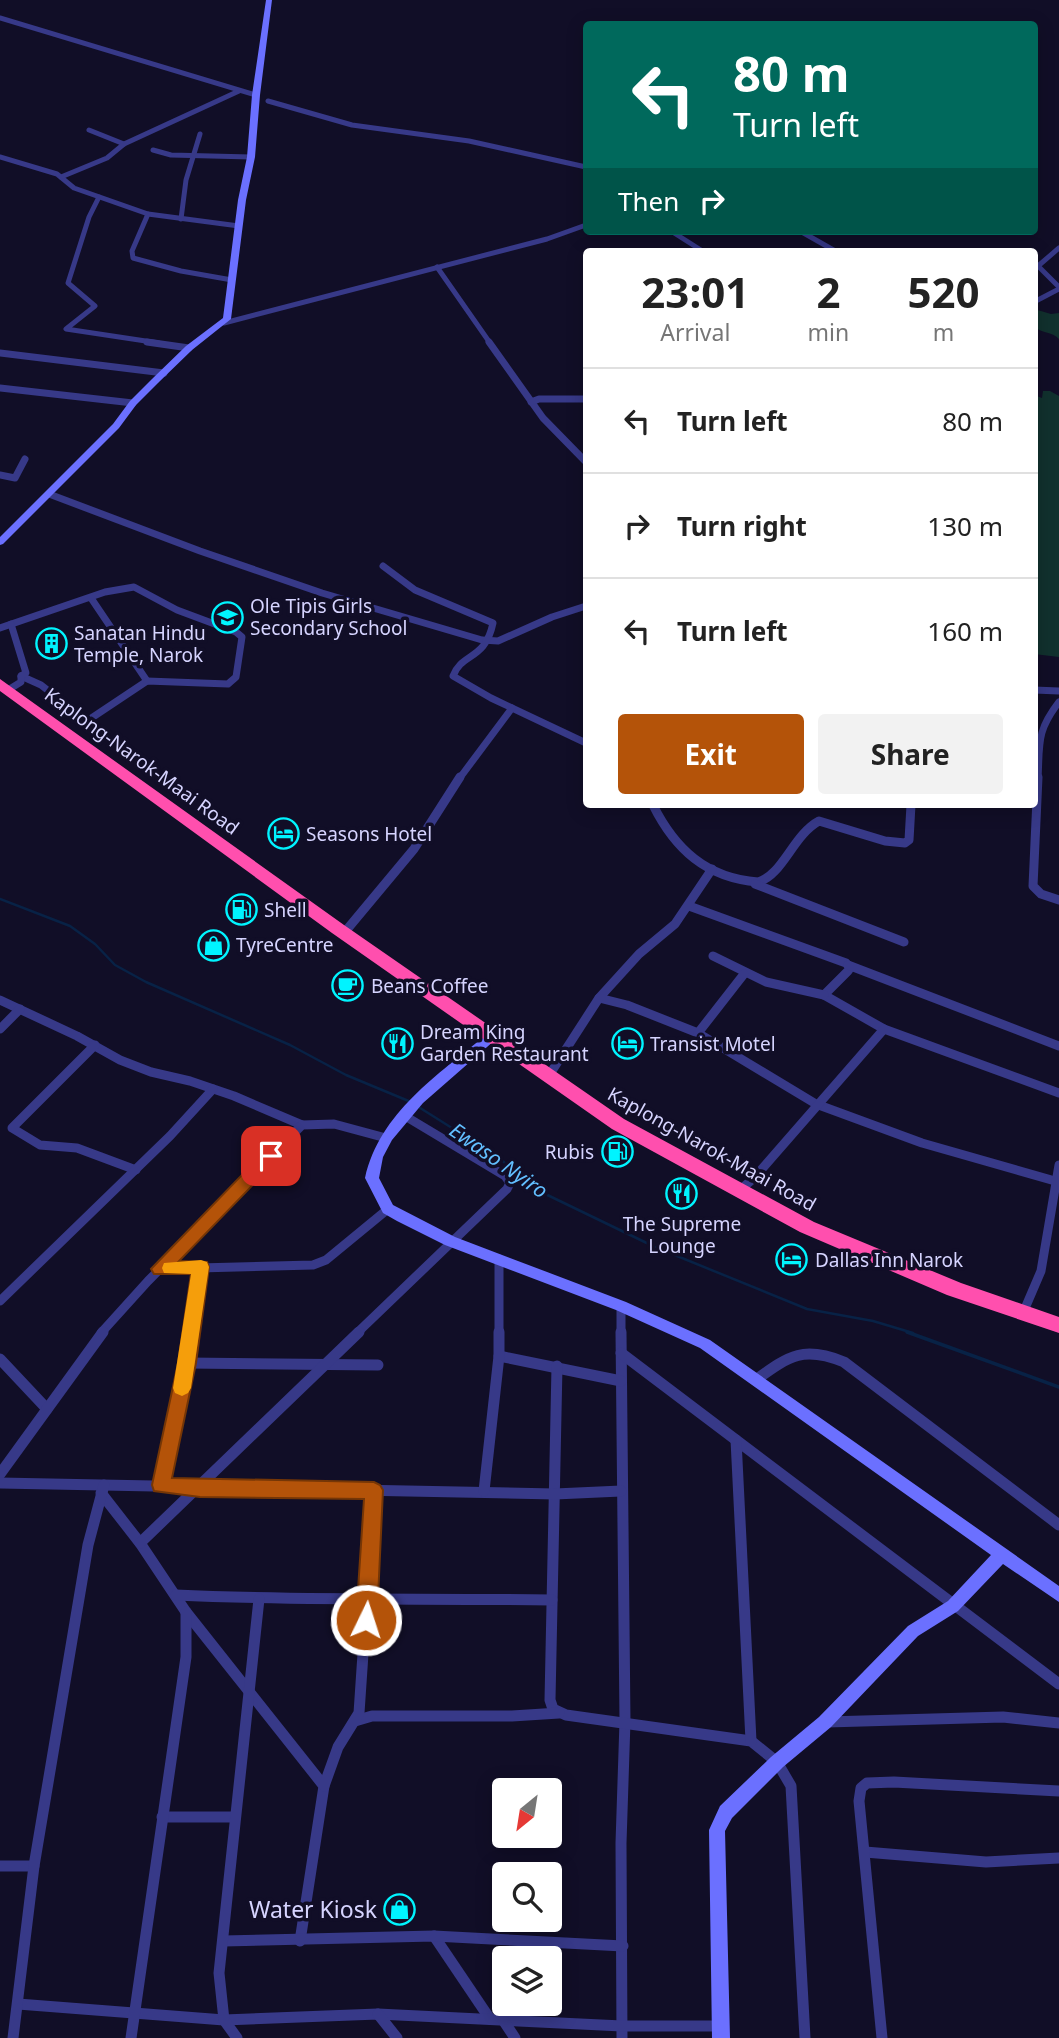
<!DOCTYPE html>
<html lang="en">
<head>
<meta charset="utf-8">
<style>
	:root { --surface:#fff; --page:#f2f2f2; --text:#222; --muted:#767676; --line:#e0e0e0; --accent:#b45309 }
	body { margin:0; font-family:"Noto Sans",sans-serif; background:var(--page); color:var(--text); height:100vh; display:flex; flex-direction:column; font-size:26px; white-space:nowrap }
	* { box-sizing:border-box; margin:0 }
	p { font-size:23px; color:var(--muted) }
	.icon { flex:none; width:38px; height:38px; fill:none; stroke:currentColor; stroke-width:2; stroke-linecap:round; stroke-linejoin:round }
	.map { position:relative; flex:1; overflow:hidden }
	.sheet { position:absolute; left:583px; top:248px; width:455px; height:560px; display:flex; flex-direction:column; background:var(--surface); border-radius:7px; box-shadow:0 4px 18px #0003 }
	.sheet>* { flex:none }
	.top-card { position:absolute; left:583px; top:21px; width:455px; height:214px; border-radius:7px; box-shadow:0 4px 18px #0003; background:#00695c; color:#fff; overflow:hidden }
	.needle { width:46px; rotate:210deg }
	.fabs { position:absolute; left:492px; top:1778px; display:grid; gap:14px }
	.fabs a { display:grid; place-items:center; width:70px; height:70px; border-radius:7px; background:var(--surface); box-shadow:0 4px 18px #0003; font-size:35px }
	.pin { position:absolute; display:grid; place-items:center; width:60px; height:60px; color:#fff; margin:-30px; border-radius:14px; box-shadow:0 4px 10px #0006 }
	.me { position:absolute; width:77px; margin:-38px; rotate:4deg; stroke-linejoin:round; filter:drop-shadow(0 0 5px #0008) }
	.turn { display:flex; align-items:center; gap:24px; height:147px; padding:0 35px; font-size:32px }
	.turn .icon { width:91px; height:91px; stroke-width:2.5 }
	.turn b { display:block; font-size:49px; line-height:60px }
	.then { display:flex; align-items:center; height:66px; padding:0 35px; background:#0003; gap:14px; font-size:26px }
	.eta { display:flex; justify-content:space-evenly; align-items:center; height:119px; text-align:center }
	.eta b { font-size:42px; font-weight:700; line-height:49px }
	.action { display:flex; gap:14px; margin-top:auto; padding:14px 35px }
	.action a { flex:1; height:80px; border-radius:7px; background:var(--accent); color:#fff; font-size:28px; font-weight:700; line-height:80px; text-align:center }
	.action a+a { background:var(--page); color:var(--text) }
	ul { padding:0; list-style:none }
	li { display:flex; align-items:center; gap:21px; height:105px; padding:0 35px; border-top:2px solid var(--line) }
	li div { flex:1 }
	li b { display:block; font-size:26px }
	li em { font-style:normal }
	.map>svg:first-child { display:block }
</style>
</head>
<body>
<div class="map">
<svg width="1059" height="2038" viewBox="0 0 1059 2038">
	<rect width="100%" height="100%" fill="#110e27"/>
	<g fill="#11312e">
		<path d="M 1034,309 L 1051,314 L 1059,313 L 1059,339 C 1052,331 1041,334 1034,326 L 1034,320 L 1038,317 L 1034,314 Z"/>
		<path d="M 1043,391 L 1050,391 L 1059,396 L 1059,657 L 1034,654 L 1034,395 L 1042,398 Z"/>
	</g>
	<g fill="none" stroke-linecap="round" stroke-linejoin="round">
		<g stroke="#082246" stroke-width="2.5">
			<path d="M 0,899 L 70,926 L 95,944 L 115,965 L 146,982 L 290,1045 L 346,1075 L 411,1102"/>
			<path d="M 417,1106 L 498,1157 L 535,1189 L 655,1247 L 807,1309 L 873,1321 L 913,1333"/>
		</g>
		<path stroke="#082246" stroke-width="3.5" d="M 907,1332 L 1059,1387"/>
		<g stroke="#373988" stroke-width="5">
			<path d="M 0,18 L 256,95"/>
			<path d="M 268,101 L 352,125 L 469,141 L 586,167"/>
			<path d="M 89,130 L 124,144"/>
			<path d="M 153,150 L 171,155 L 251,157"/>
			<path d="M 0,157 L 57,174 L 74,188 L 148,214 L 239,226"/>
			<path d="M 61,177 L 107,158 L 124,144 L 239,91"/>
			<path d="M 99,197 L 89,217 L 68,283 L 95,306 L 66,329 L 159,343"/>
			<path d="M 148,214 L 132,251 L 133,258 L 181,271 L 232,280"/>
			<path d="M 181,219 L 186,180 L 200,134"/>
			<path d="M 671,231 L 704,252"/>
			<path d="M 800,231 L 837,252"/>
			<path d="M 1059,248 L 1038,266 L 1059,287"/>
			<path d="M 437,267 L 490,343"/>
			<path d="M 1034,302 L 1059,289"/>
			<path d="M 224,323 L 547,239 L 586,225"/>
		</g>
		<g stroke="#373988" stroke-width="7">
			<path d="M 147,342 L 189,348"/>
			<path d="M 489,342 L 543,418 L 586,462"/>
			<path d="M 0,353 L 164,373"/>
			<path d="M 0,388 L 133,403"/>
			<path d="M 531,402 L 539,399 L 586,399"/>
			<path d="M 0,475 L 15,478 L 25,459"/>
			<path d="M 49,494 L 200,551 L 322,593 L 482,640 L 498,641 L 552,617 L 586,606"/>
			<path d="M 383,566 L 415,590 L 493,623 C 485,661 462,652 453,676 L 491,698 L 586,743"/>
			<path d="M 91,598 L 147,681"/>
			<path d="M 0,628 L 105,592 L 134,587 L 177,610 L 236,632 L 242,637 L 236,677 L 228,684 L 147,681 L 87,721 L 41,685 L 21,676"/>
			<path d="M 8,690 L 21,682 L 21,676 L 26,673 L 11,624"/>
			<path d="M 1034,690 L 1059,691"/>
			<path d="M 459,779 L 512,708"/>
			<path d="M 1038,779 C 1040,743 1036,732 1059,702"/>
		</g>
		<g stroke="#373988" stroke-width="9">
			<path d="M 1038,777 L 1033,886 L 1041,894 L 1059,900"/>
			<path d="M 653,805 C 675,849 706,878 758,882 C 783,875 793,835 819,821 L 885,841 L 905,843 L 909,840 L 911,805"/>
			<path d="M 755,884 L 904,942"/>
			<path d="M 689,906 L 846,963 L 850,968 L 848,971 L 824,995 L 884,1029"/>
			<path d="M 344,933 L 414,849 L 460,777"/>
			<path d="M 713,956 L 766,982 L 824,995"/>
			<path d="M 848,965 L 1059,1046"/>
			<path d="M 599,998 L 627,1005 L 698,1033 L 816,1104 L 922,1143 L 1055,1181"/>
			<path d="M 0,1000 L 77,1036 L 120,1060 L 151,1072 L 190,1081 L 234,1096 L 302,1125"/>
			<path d="M 0,1029 L 20,1009"/>
			<path d="M 698,1033 L 744,974"/>
			<path d="M 95,1045 L 12,1128 L 40,1145 L 77,1148 L 136,1170"/>
			<path d="M 548,1077 L 599,998 L 639,954 L 675,924 L 712,869"/>
			<path d="M 740,1190 L 754,1178 L 884,1029 L 1059,1093"/>
			<path d="M 499,1259 L 499,1333"/>
			<path d="M 160,1269 L 313,1265 L 326,1260 L 388,1209"/>
			<path d="M 0,1301 L 170,1136 L 213,1089"/>
			<path d="M 621,1306 L 621,1333"/>
			<path d="M 1023,1313 L 1041,1271 L 1059,1165"/>
			<path d="M 101,1333 L 148,1281 L 302,1125 L 334,1124 L 386,1138"/>
			<path d="M 191,1333 L 201,1267"/>
			<path d="M 357,1333 L 507,1189 L 510,1183 L 505,1176 L 405,1116"/>
		</g>
		<g stroke="#373988" stroke-width="11">
			<path d="M 621,1332 L 625,1721 L 621,1843 L 622,2038"/>
			<path d="M 621,1353 L 1059,1684"/>
			<path d="M 499,1356 L 621,1381"/>
			<path d="M 0,1359 L 47,1409"/>
			<path d="M 187,1363 L 378,1365"/>
			<path d="M 557,1366 L 550,1700 L 553,1709 L 566,1715 L 751,1741 L 777,1762 L 791,1786 L 805,2038"/>
			<path d="M 757,1379 C 790,1355 804,1346 844,1362 L 1059,1525"/>
			<path d="M 736,1440 L 751,1741"/>
			<path d="M 0,1474 L 103,1332"/>
			<path d="M 0,1483 L 555,1494 L 621,1491"/>
			<path d="M 161,1485 L 192,1332"/>
			<path d="M 484,1491 L 499,1356 L 499,1332"/>
			<path d="M 101,1493 L 140,1543 L 186,1612 L 324,1786 L 300,1941"/>
			<path d="M 140,1543 L 359,1332"/>
			<path d="M 176,1595 C 301,1601 427,1598 552,1600"/>
			<path d="M 355,1721 L 372,1716 L 512,1716 L 559,1713"/>
			<path d="M 827,1722 L 1003,1717 L 1059,1723"/>
			<path d="M 324,1786 L 338,1747 L 359,1713 L 374,1491"/>
			<path d="M 162,1817 L 234,1817"/>
			<path d="M 865,1852 L 986,1862 L 1059,1858"/>
			<path d="M 0,1866 L 34,1866"/>
			<path d="M 434,1936 L 490,2019"/>
			<path d="M 223,1941 L 434,1936 L 623,1946"/>
			<path d="M 18,2004 L 224,2020 L 378,2014 L 622,2026 L 719,2026"/>
			<path d="M 378,2014 L 397,2038"/>
			<path d="M 503,2020 L 515,2038"/>
			<path d="M 13,2038 L 34,1866 L 88,1545 L 104,1485"/>
			<path d="M 131,2038 L 186,1657 L 186,1612"/>
			<path d="M 237,2038 L 224,2020 L 219,1973 L 259,1599"/>
			<path d="M 882,2038 L 859,1801 L 861,1788 L 867,1783 L 894,1782 L 1059,1791"/>
		</g>
		<g fill="#6b70ff" fill-rule="evenodd">
			<path d="M 266,0 L 272,0 L 260,95 L 255,157 L 246,200 L 231,319 L 192,350 L 158,383 L 136,405 L 119,428 L 3,544 L 0,545 L 0,537 L 113,424 L 130,401 L 152,379 L 186,346 L 223,318 L 238,200 L 247,157 L 252,95 Z"/>
			<path d="M 491,1033 L 495,1034 L 497,1037 L 495,1040 L 423,1103 L 392,1140 L 383,1157 L 379,1178 L 393,1205 L 455,1237 L 626,1302 L 710,1340 L 1059,1586 L 1059,1602 L 1003,1564 L 958,1611 L 918,1636 L 831,1727 L 783,1767 L 732,1818 L 725,1831 L 730,2038 L 712,2038 L 709,1830 L 720,1806 L 771,1757 L 819,1717 L 908,1626 L 948,1601 L 991,1555 L 700,1348 L 616,1310 L 445,1245 L 397,1221 L 383,1213 L 365,1178 C 380,1112 438,1075 487,1034 Z"/>
		</g>
		<path fill="#ff4fae" fill-rule="evenodd" d="M 0,679 L 344,925 L 624,1119 L 814,1222 L 961,1283 L 1059,1317 L 1059,1333 L 947,1295 L 800,1232 L 612,1129 L 332,933 L 0,691 Z"/>
	</g>
	<path fill="#b45309" stroke="#753606" stroke-width="2" d="M 271,1149 L 277,1151 L 279,1156 L 277,1160 L 179,1261 L 207,1262 L 209,1267 L 196,1363 L 172,1478 L 374,1482 L 380,1485 L 383,1490 L 377,1620 L 374,1626 L 366,1629 L 359,1626 L 356,1620 L 364,1499 L 200,1497 L 154,1491 L 152,1485 L 178,1363 L 191,1274 L 154,1274 L 151,1269 L 265,1151 Z"/>
	<path fill="#f59e0b" d="M 201,1260 L 207,1262 L 209,1267 L 191,1388 L 188,1393 L 182,1396 L 175,1393 L 173,1388 L 191,1274 L 164,1273 L 162,1268 L 164,1263 Z"/>
	<defs>
		<symbol id="school-ring" viewBox="-11 -11 22 22"><circle r="9.5" fill="#110e27" stroke="#00f4ff" stroke-width="1.5"/><path d="M0-5L7-2L0 1L-7-2ZM-4 1L0 2.5L4 1V4Q0 6-4 4Z" fill="#00f4ff"/></symbol>
		<symbol id="building-ring" viewBox="-11 -11 22 22"><circle r="9.5" fill="#110e27" stroke="#00f4ff" stroke-width="1.5"/><path d="M-4-6H4V6H1V3H-1V6H-4ZM-2.5-4.3h1.7v1.8h-1.7ZM.8-4.3h1.7v1.8H.8ZM-2.5-1h1.7V.8h-1.7ZM.8-1h1.7V.8H.8Z" fill="#00f4ff"/></symbol>
		<symbol id="hotel-ring" viewBox="-11 -11 22 22"><circle r="9.5" fill="#110e27" stroke="#00f4ff" stroke-width="1.5"/><path d="M-6-4.5h1.5V1H6V5H4.5V3h-9V5H-6ZM-4 0a1.8 1.8 0 1 1 3.6 0ZM.5 0V-2.5h3Q6-2.5 6 0Z" fill="#00f4ff"/></symbol>
		<symbol id="fuel-ring" viewBox="-11 -11 22 22"><circle r="9.5" fill="#110e27" stroke="#00f4ff" stroke-width="1.5"/><path d="M-5.5-6h7V0h2V4h1.3V-2.5L3-4.5l.8-.8L6-3V5H2.5V1h-1V6h-7ZM-4.2-4.7v3.2H.2V-4.7Z" fill="#00f4ff"/></symbol>
		<symbol id="shop-ring" viewBox="-11 -11 22 22"><circle r="9.5" fill="#110e27" stroke="#00f4ff" stroke-width="1.5"/><path d="M-5-2.5h2.3a2.7 3.5 0 0 1 5.4 0H5L5.5 6h-11ZM-1.5-2.5h3a1.5 2.3 0 0 0-3 0Z" fill="#00f4ff"/></symbol>
		<symbol id="cafe-ring" viewBox="-11 -11 22 22"><circle r="9.5" fill="#110e27" stroke="#00f4ff" stroke-width="1.5"/><path d="M-5.5-4.5H6V0H3Q3 3.5 0 3.5H-2.5Q-5.5 3.5-5.5 0ZM3-3.2v2h1.7v-2ZM-6 4.5H4V6H-6Z" fill="#00f4ff"/></symbol>
		<symbol id="restaurant-ring" viewBox="-11 -11 22 22"><circle r="9.5" fill="#110e27" stroke="#00f4ff" stroke-width="1.5"/><path d="M-5-6h1v4h1v-4h1v4h1v-4h1v5L-1.5 .5V6h-2V.5L-5-1ZM5-6V6H3V1.5H1.5Q1.5-4 5-6Z" fill="#00f4ff"/></symbol>
	</defs>
	<g fill-rule="evenodd">
		<use href="#school-ring" x="210" y="600" width="35" height="35"/>
		<use href="#building-ring" x="34" y="626" width="35" height="35"/>
		<use href="#hotel-ring" x="266" y="816" width="35" height="35"/>
		<use href="#fuel-ring" x="224" y="892" width="35" height="35"/>
		<use href="#shop-ring" x="196" y="928" width="35" height="35"/>
		<use href="#cafe-ring" x="330" y="968" width="35" height="35"/>
		<use href="#restaurant-ring" x="380" y="1026" width="35" height="35"/>
		<use href="#hotel-ring" x="610" y="1026" width="35" height="35"/>
		<use href="#fuel-ring" x="600" y="1134" width="35" height="35"/>
		<use href="#restaurant-ring" x="664" y="1176" width="35" height="35"/>
		<use href="#hotel-ring" x="774" y="1242" width="35" height="35"/>
		<use href="#shop-ring" x="382" y="1892" width="35" height="35"/>
	</g>
	<g text-anchor="middle" dominant-baseline="central" stroke-width="7" stroke-linejoin="round" paint-order="stroke">
		<g font-size="19" fill="#d6d4ff" stroke="#110e27" text-anchor="start">
			<text x="250" y="606">Ole Tipis Girls<tspan x="250" dy="22">Secondary School</tspan></text>
			<text x="74" y="633">Sanatan Hindu<tspan x="74" dy="22">Temple, Narok</tspan></text>
			<text x="306" y="834">Seasons Hotel</text>
			<text x="264" y="910">Shell</text>
			<text x="236" y="945">TyreCentre</text>
			<text x="371" y="986">Beans Coffee</text>
			<text x="420" y="1032">Dream King<tspan x="420" dy="22">Garden Restaurant</tspan></text>
			<text x="650" y="1044">Transist Motel</text>
			<text x="594" y="1152" text-anchor="end">Rubis</text>
			<text x="682" y="1224" text-anchor="middle">The Supreme<tspan x="682" dy="22">Lounge</tspan></text>
			<text x="815" y="1260">Dallas Inn Narok</text>
		</g>
		<g font-size="19" fill="#d6d4ff" stroke="#110e27">
			<text transform="translate(142 761) rotate(36)">Kaplong-Narok-Maai Road</text>
			<text transform="translate(712 1149) rotate(29)">Kaplong-Narok-Maai Road</text>
		</g>
		<g font-size="21" font-style="italic" fill="#62bfff" stroke="#110e27">
			<text transform="translate(499 1160) rotate(35)">Ewaso Nyiro</text>
		</g>
		<g font-size="23" fill="#d6d4ff" stroke="#110e27" text-anchor="end">
			<text x="377" y="1909">Water Kiosk</text>
		</g>
	</g>
</svg>
<div class="fabs">
<a><svg class="needle" viewBox="-14 -14 28 28"><path d="M0-13l5 13h-10z" fill="#e53935"/><path d="M0 13l5-13h-10z" fill="#767676"/></svg></a>
<a><svg class="icon" aria-label="search" viewBox="0 0 24 24"><circle cx="10" cy="10" r="6"/><path d="M15 15l6 6"/></svg></a>
<a><svg class="icon" aria-label="layers" viewBox="0 0 24 24"><path d="M12 4l9 5-9 5-9-5zM3 14l9 5 9-5"/></svg></a>
</div>
<div class="pin" style="left:271px;top:1156px;background:#d93025"><svg class="icon" aria-label="arrive" viewBox="0 0 24 24"><path d="M6 21V4h12l-3 4 3 4H6"/></svg></div>
<svg class="me" style="left:366px;top:1620px" viewBox="-20 -20 40 40"><circle r="17" fill="#b45309" stroke="#fff" stroke-width="3"/><path d="M0-11L8 9 0 5-8 9z" fill="#fff"/></svg>
<div class="top-card">
<div class="turn"><svg class="icon" aria-label="left" viewBox="0 0 24 24"><path d="M17 20v-9H6M10 6l-5 5 5 5"/></svg><div><b>80 m</b>Turn left</div></div>
<div class="then">Then<svg class="icon" aria-label="right" viewBox="0 0 24 24"><path d="M7 20v-9h11M14 6l5 5-5 5"/></svg></div>
</div>
<section class="sheet">
<div class="eta">
<div><b>23:01</b><p>Arrival</p></div>
<div><b>2</b><p>min</p></div>
<div><b>520</b><p>m</p></div>
</div>
<ul>
<li><svg class="icon" aria-label="left" viewBox="0 0 24 24"><path d="M17 20v-9H6M10 6l-5 5 5 5"/></svg><div><b>Turn left</b></div><em>80 m</em></li>
<li><svg class="icon" aria-label="right" viewBox="0 0 24 24"><path d="M7 20v-9h11M14 6l5 5-5 5"/></svg><div><b>Turn right</b></div><em>130 m</em></li>
<li><svg class="icon" aria-label="left" viewBox="0 0 24 24"><path d="M17 20v-9H6M10 6l-5 5 5 5"/></svg><div><b>Turn left</b></div><em>160 m</em></li>
</ul>
<div class="action"><a>Exit</a><a>Share</a></div>
</section>
</div>
</body>
</html>
